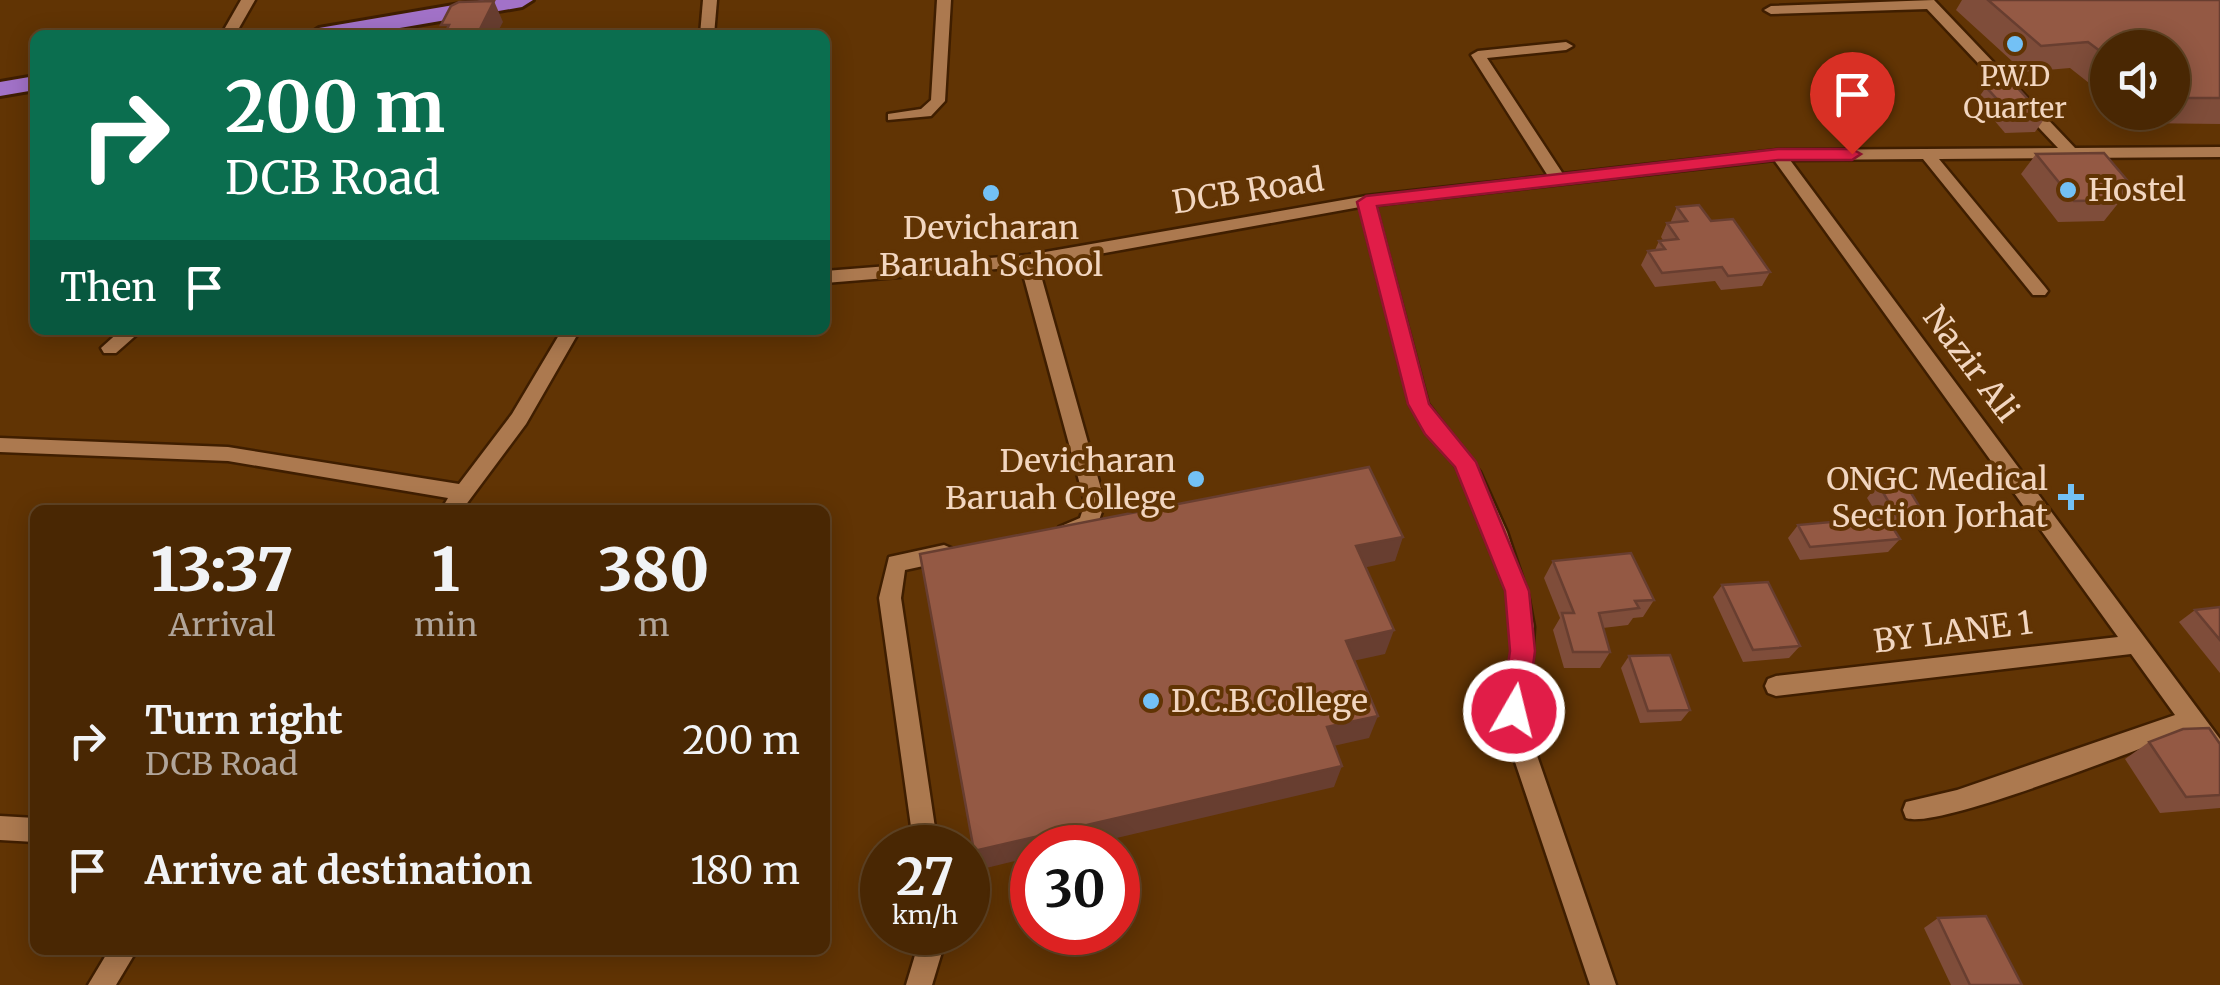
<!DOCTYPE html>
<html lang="en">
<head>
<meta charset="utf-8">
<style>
	:root { --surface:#492703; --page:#533312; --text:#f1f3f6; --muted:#b1a59a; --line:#614425 }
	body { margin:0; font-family:Merriweather,serif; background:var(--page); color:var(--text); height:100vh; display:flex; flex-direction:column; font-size:38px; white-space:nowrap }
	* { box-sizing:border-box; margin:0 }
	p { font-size:32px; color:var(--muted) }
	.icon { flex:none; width:55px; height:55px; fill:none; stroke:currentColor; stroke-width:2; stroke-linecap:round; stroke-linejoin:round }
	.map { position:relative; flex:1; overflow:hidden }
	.details { position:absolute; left:30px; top:505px; width:800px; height:450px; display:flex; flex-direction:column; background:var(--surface); border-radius:15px; box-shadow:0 5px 25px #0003,0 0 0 2px var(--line) }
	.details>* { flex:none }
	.top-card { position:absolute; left:30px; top:30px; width:800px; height:305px; border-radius:15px; box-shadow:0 5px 25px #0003,0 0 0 2px var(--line); background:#0b6e4f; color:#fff; overflow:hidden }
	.tools { position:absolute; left:2090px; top:30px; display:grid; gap:20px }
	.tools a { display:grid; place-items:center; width:100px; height:100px; border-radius:50%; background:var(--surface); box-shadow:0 5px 25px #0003,0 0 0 2px var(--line); font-size:50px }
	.speed { position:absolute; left:860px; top:825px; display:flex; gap:20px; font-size:50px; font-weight:700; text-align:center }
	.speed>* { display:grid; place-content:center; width:130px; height:130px; border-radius:50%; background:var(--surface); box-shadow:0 5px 25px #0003,0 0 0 2px var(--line); line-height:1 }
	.speed small { font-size:25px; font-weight:400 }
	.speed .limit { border:15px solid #d22; background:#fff; color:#111 }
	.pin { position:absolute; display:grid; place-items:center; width:85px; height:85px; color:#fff; margin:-102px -42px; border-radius:50% 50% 50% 0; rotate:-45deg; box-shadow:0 0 10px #0007 }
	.pin .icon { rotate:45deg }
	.me { position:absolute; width:110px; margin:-55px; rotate:8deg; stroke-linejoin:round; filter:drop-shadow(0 0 8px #0008) }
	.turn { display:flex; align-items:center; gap:35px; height:210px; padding:0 30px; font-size:45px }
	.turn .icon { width:130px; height:130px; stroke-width:2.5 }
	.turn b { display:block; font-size:70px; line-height:85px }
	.then { display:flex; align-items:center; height:95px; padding:0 30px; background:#0003; gap:20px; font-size:38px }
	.eta { display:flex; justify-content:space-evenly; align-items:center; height:170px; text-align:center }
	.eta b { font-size:60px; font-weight:800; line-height:70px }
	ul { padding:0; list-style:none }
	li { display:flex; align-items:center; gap:30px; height:130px; padding:0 30px }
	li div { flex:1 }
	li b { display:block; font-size:38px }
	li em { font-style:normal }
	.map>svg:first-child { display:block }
</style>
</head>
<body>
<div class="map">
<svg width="2220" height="985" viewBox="0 0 2220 985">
	<rect width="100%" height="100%" fill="#613404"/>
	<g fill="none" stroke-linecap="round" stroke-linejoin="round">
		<defs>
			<g id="minor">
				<path d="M 241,0 L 255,0 L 235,35 L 221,35 Z"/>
				<path d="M 703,0 L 717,0 L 714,35 L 700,35 Z"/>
				<path d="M 937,0 L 951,0 L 945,101 L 931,116 L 888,120 L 888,114 L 921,109 L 931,100 Z"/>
				<path d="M 1934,0 L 2075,148 L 2220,147 L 2220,157 L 1939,159 L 2045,287 L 2048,291 L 2045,295 L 2033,295 L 1923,159 L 1790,160 L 2220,739 L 2220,769 L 2212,766 L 2187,731 C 2143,747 1937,830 1906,818 L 1903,810 L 1906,802 L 1957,790 L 2175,715 L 2131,654 L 1776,696 L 1768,693 L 1765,686 L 1768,679 L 1776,676 L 2118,637 L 1774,160 L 1375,205 L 1428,404 L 1480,472 L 1507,532 L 1528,595 L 1534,627 L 1529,706 L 1532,741 L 1616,985 L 1590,985 L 1508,741 C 1503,702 1515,664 1512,625 C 1508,578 1482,505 1456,466 C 1441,444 1422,428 1410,404 L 1360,207 L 1038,265 L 1105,503 L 1096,529 L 1066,541 L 1059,539 L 1056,533 L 1059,527 L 1080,518 L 1085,503 L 1021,267 L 825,283 L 825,271 L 1028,255 L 1366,196 L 1548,176 L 1471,55 L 1478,51 L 1566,42 L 1573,46 L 1566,50 L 1487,58 L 1563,174 L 1778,150 L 2058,148 L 1927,9 L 1771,14 L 1764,10 L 1771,6 Z"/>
				<path d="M 121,330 L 142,330 L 116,353 L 104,353 L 101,348 Z"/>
				<path d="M 562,330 L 580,330 L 526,424 L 462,510 L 441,510 L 448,498 L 228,461 L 0,452 L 0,438 L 228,447 L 459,484 L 512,414 Z"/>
				<path d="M 944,545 L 951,548 L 954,554 L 951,560 L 905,570 L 901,598 L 938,848 L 914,848 L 879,598 L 889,557 Z"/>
				<path d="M 0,816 L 35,818 L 35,842 L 0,840 Z"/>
				<path d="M 922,932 L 948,932 L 932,985 L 906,985 Z"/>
				<path d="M 109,950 L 137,950 L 116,985 L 88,985 Z"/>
			</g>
			<g id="trunk">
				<path d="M 483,0 L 533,0 L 522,7 L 359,35 L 308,35 L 319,28 Z"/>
				<path d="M 35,76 L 35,90 L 0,96 L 0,82 Z"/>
			</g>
		</defs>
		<use href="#minor" stroke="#3f1e00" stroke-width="5"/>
		<use href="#trunk" stroke="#3f1e00" stroke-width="6"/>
		<use href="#minor" fill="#ac794f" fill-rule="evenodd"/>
		<use href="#trunk" fill="#a272c8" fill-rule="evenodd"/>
	</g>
	<g fill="#7f4d3a">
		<path d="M 1962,0 L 2220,0 L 2220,124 L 2138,123 L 2125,112 L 2172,112 L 2172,48 L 2108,48 L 2108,98 L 2070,68 L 2024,72 L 1956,10 Z"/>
		<path d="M 1986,87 L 2045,118 L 2035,132 L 2005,133 L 1977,100 Z"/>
		<path d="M 2036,154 L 2132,186 L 2104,221 L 2058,222 L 2021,174 Z"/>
		<path d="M 1677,207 L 1711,221 L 1770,272 L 1762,286 L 1721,290 L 1715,281 L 1655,287 L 1641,265 L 1648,251 L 1655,250 L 1659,241 L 1663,240 L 1661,237 L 1667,223 L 1672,223 L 1671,221 Z"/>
		<path d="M 1878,484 L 1924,514 L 1913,527 L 1893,528 L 1900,539 L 1888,552 L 1800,560 L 1788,538 L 1798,525 L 1879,517 L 1867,498 Z"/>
		<path d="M 1553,561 L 1654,600 L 1643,617 L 1633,618 L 1628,625 L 1603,628 L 1610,652 L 1600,668 L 1564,668 L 1553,630 L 1560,618 L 1544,578 Z"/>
		<path d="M 1722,585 L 1800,646 L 1789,658 L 1743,662 L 1713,597 Z"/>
		<path d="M 2220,607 L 2220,673 L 2179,622 L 2195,610 Z"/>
		<path d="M 1629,656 L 1690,710 L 1681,721 L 1640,723 L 1621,668 Z"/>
		<path d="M 2149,742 L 2220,744 L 2220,808 L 2160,813 L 2125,759 Z"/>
		<path d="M 1938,918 L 2022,985 L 1951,985 L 1924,928 Z"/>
	</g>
	<g fill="#683e30">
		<path d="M 494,1 L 503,22 L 496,35 L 477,35 Z"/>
		<path d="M 1403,537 L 1395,561 L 1349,571 L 1356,546 Z"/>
		<path d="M 1394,630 L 1385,654 L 1339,664 L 1346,641 Z"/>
		<path d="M 1378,716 L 1369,738 L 1320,749 L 1327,727 Z"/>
		<path d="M 1342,766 L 1334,787 L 1074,848 L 1032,848 L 1032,857 L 978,870 L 974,851 Z"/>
	</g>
	<g fill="#945944" stroke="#683e30" stroke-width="2.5">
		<path d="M 1988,0 L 2220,0 L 2220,98 L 2172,98 L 2172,48 L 2108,48 L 2108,57 L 2088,42 L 2041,46 Z"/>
		<path d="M 494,1 L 477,35 L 444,35 L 449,25 L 441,25 L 451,6 L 459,2 Z"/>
		<path d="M 2015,85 L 2045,118 L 2015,119 L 1986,87 Z"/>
		<path d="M 2104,153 L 2132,186 L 2109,186 L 2120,200 L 2074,201 L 2036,154 Z"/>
		<path d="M 1699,205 L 1711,221 L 1733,219 L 1770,272 L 1728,276 L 1722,267 L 1662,273 L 1648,251 L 1665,249 L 1659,241 L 1678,239 L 1667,223 L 1687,221 L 1677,207 Z"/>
		<path d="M 1369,467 L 1403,537 L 1356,546 L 1394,630 L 1346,641 L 1378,716 L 1327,727 L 1342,766 L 974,851 L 920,554 Z"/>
		<path d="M 1905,483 L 1924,514 L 1897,516 L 1878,484 Z"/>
		<path d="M 1886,517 L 1900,539 L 1810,547 L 1798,525 Z"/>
		<path d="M 1631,553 L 1654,600 L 1635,601 L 1639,608 L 1599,613 L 1610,652 L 1573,652 L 1562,613 L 1574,613 L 1553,561 Z"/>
		<path d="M 1768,582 L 1800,646 L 1753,650 L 1722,585 Z"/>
		<path d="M 2220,607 L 2220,640 L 2195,610 Z"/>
		<path d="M 1670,655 L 1690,710 L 1648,711 L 1629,656 Z"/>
		<path d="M 2209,728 L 2220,744 L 2220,795 L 2186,797 L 2149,742 L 2183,729 Z"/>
		<path d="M 1986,916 L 2022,985 L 1970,985 L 1938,918 Z"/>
	</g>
	<path fill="#e11d48" stroke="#92132f" stroke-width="2.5" d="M 1778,149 L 1852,149 L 1861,154 L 1852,160 L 1778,160 L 1377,206 L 1429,404 L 1476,462 L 1529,591 L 1535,651 L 1527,711 L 1523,720 L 1505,720 L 1501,711 L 1510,651 L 1505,591 L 1455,467 L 1425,434 L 1408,404 L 1357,202 L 1366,196 Z"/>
	<g fill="#73c1f5" stroke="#613404" stroke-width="4">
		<circle cx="2015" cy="44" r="10"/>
		<circle cx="2068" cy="190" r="10"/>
		<circle cx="991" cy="193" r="10"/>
		<circle cx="1196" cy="479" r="10"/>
		<path d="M2066 482h10v10h10v10h-10v10h-10v-10h-10v-10h10z"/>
		<circle cx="1151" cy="701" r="10"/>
	</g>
	<g text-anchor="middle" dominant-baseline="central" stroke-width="8" stroke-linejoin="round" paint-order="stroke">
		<g font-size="28" fill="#f2d6c0" stroke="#613404">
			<text x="2015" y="76">P.W.D<tspan x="2015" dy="32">Quarter</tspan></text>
		</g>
		<g font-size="32" fill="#f2d6c0" stroke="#613404" text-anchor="start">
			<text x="2088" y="190">Hostel</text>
			<text x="991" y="228" text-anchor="middle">Devicharan<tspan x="991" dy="37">Baruah School</tspan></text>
			<text x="1176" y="461" text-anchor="end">Devicharan<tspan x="1176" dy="37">Baruah College</tspan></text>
			<text x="2048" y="479" text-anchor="end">ONGC Medical<tspan x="2048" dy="37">Section Jorhat</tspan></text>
			<text x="1171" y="701">D.C.B.College</text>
		</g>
		<g font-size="32" fill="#f2d6c0" stroke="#613404">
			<text transform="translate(1248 191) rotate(-9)">DCB Road</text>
			<text transform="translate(1971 364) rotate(53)">Nazir Ali</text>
			<text transform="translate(1953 632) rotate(-7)">BY LANE 1</text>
		</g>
	</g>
</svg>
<div class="tools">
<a><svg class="icon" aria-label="sound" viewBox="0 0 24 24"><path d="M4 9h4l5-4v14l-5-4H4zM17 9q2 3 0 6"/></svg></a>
</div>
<div class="speed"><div>27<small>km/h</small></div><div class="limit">30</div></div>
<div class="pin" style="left:1852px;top:154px;background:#d93025"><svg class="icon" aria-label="arrive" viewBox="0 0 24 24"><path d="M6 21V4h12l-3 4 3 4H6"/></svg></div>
<svg class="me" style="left:1514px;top:711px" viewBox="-20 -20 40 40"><circle r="17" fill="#e11d48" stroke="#fff" stroke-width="3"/><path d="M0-11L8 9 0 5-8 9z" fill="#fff"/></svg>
<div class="top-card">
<div class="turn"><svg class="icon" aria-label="right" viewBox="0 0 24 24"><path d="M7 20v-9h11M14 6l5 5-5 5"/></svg><div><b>200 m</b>DCB Road</div></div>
<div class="then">Then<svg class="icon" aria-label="arrive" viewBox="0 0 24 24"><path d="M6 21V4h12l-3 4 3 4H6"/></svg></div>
</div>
<section class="details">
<div class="eta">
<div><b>13:37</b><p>Arrival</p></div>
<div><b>1</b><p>min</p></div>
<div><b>380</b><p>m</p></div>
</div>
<ul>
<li><svg class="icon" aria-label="right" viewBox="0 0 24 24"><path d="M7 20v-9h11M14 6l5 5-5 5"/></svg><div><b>Turn right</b><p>DCB Road</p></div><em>200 m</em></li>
<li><svg class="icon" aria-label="arrive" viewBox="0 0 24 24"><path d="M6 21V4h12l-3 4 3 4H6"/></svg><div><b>Arrive at destination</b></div><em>180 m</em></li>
</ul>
</section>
</div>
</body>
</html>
